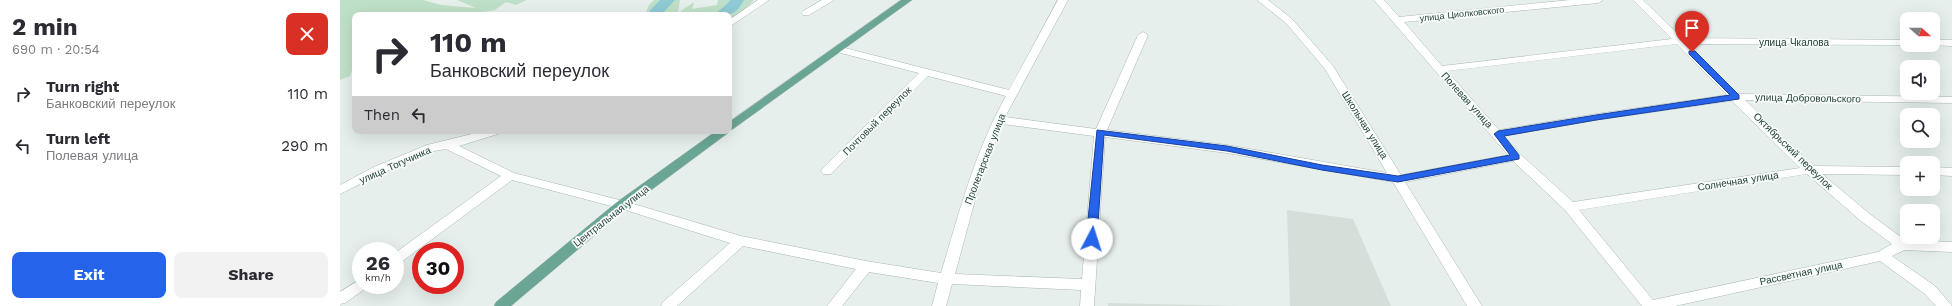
<!DOCTYPE html>
<html lang="en">
<head>
<meta charset="utf-8">
<style>
	:root { --surface:#fff; --page:#f2f2f3; --text:#2b2b33; --muted:#7c7c81; --accent:#2563eb }
	body { margin:0; font-family:"Work Sans",sans-serif; background:var(--page); color:var(--text); height:100vh; display:flex; flex-direction:column; font-size:15px; white-space:nowrap }
	* { box-sizing:border-box; margin:0 }
	p { font-size:13px; color:var(--muted) }
	.icon { flex:none; width:22px; height:22px; fill:none; stroke:currentColor; stroke-width:2; stroke-linecap:round; stroke-linejoin:round }
	.map { position:relative; flex:1; overflow:hidden }
	.drawer { display:flex; flex-direction:column; background:var(--surface); width:340px }
	.drawer>* { flex:none }
	.hud { position:absolute; left:12px; top:12px; width:380px; height:122px; border-radius:8px; box-shadow:0 4px 16px #0002; background:#fff; color:var(--text); overflow:hidden }
	.needle { width:26px; rotate:111deg }
	.buttons { position:absolute; left:1560px; top:12px; display:grid; gap:8px }
	.buttons a { display:grid; place-items:center; width:40px; height:40px; border-radius:8px; background:var(--surface); box-shadow:0 4px 16px #0002; font-size:20px }
	.speed { position:absolute; left:12px; top:242px; display:flex; gap:8px; font-size:20px; font-weight:700; text-align:center }
	.speed>* { display:grid; place-content:center; width:52px; height:52px; border-radius:50%; background:var(--surface); box-shadow:0 4px 16px #0002; line-height:1 }
	.speed small { font-size:10px; font-weight:400 }
	.speed .limit { border:6px solid #d22; background:#fff; color:#111 }
	.pin { position:absolute; display:grid; place-items:center; width:34px; height:34px; color:#fff; margin:-41px -17px; border-radius:50% 50% 50% 0; rotate:-45deg; box-shadow:0 0 4px #0007 }
	.pin .icon { rotate:45deg }
	.me { position:absolute; width:44px; margin:-22px; rotate:5deg; stroke-linejoin:round; filter:drop-shadow(0 0 3px #0008) }
	.turn { display:flex; align-items:center; gap:14px; height:84px; padding:0 12px; font-size:18px }
	.turn .icon { width:52px; height:52px; stroke-width:2.5 }
	.turn b { display:block; font-size:28px; line-height:34px }
	.then { display:flex; align-items:center; height:38px; padding:0 12px; background:#0003; gap:8px; font-size:15px }
	.round { display:grid; place-items:center; flex:none; width:42px; height:42px; border-radius:8px; background:var(--page) }
	.summary { display:flex; align-items:center; justify-content:space-between; height:68px; padding:0 12px }
	h1 { font-size:24px; font-weight:700; line-height:30px }
	.primary-button { display:flex; gap:8px; margin-top:auto; padding:8px 12px }
	.primary-button a { flex:1; height:46px; border-radius:8px; background:var(--accent); color:#fff; font-size:16px; font-weight:700; line-height:46px; text-align:center }
	.primary-button a+a { background:var(--page); color:var(--text) }
	ul { padding:0; list-style:none }
	li { display:flex; align-items:center; gap:12px; height:52px; padding:0 12px }
	li div { flex:1 }
	li b { display:block; font-size:15px }
	li em { font-style:normal }
	main { display:flex; flex:1; min-height:0 }
	.map>svg:first-child { display:block }
</style>
</head>
<body>
<main>
<section class="drawer">
<div class="summary"><div><h1>2 min</h1><p>690 m · 20:54</p></div><a class="round" style="background:#d93025;color:#fff"><svg class="icon" aria-label="close" viewBox="0 0 24 24"><path d="M6 6l12 12M18 6L6 18"/></svg></a></div>
<ul>
<li><svg class="icon" aria-label="right" viewBox="0 0 24 24"><path d="M7 20v-9h11M14 6l5 5-5 5"/></svg><div><b>Turn right</b><p>Банковский переулок</p></div><em>110 m</em></li>
<li><svg class="icon" aria-label="left" viewBox="0 0 24 24"><path d="M17 20v-9H6M10 6l-5 5 5 5"/></svg><div><b>Turn left</b><p>Полевая улица</p></div><em>290 m</em></li>
</ul>
<div class="primary-button"><a>Exit</a><a>Share</a></div>
</section>
<div class="map">
<svg width="1612" height="306" viewBox="0 0 1612 306">
	<rect width="100%" height="100%" fill="#e6efeb"/>
	<g fill="#d4dfda">
		<path d="M 947,210 L 1013,219 L 1051,306 L 950,306 Z"/>
		<path d="M 768,303 L 900,306 L 768,306 Z"/>
	</g>
	<g fill="#bfe0c8">
		<path d="M 0,0 L 83,0 L 101,5 L 136,8 L 117,0 L 187,0 L 176,5 L 166,2 L 155,10 L 143,12 L 147,15 L 15,15 L 15,70 L 12,70 L 10,76 L 0,80 Z"/>
		<path d="M 314,0 L 340,0 L 338,13 L 354,2 L 352,9 L 377,5 L 378,0 L 414,0 L 400,13 L 389,20 L 389,15 L 305,15 L 309,5 Z"/>
	</g>
	<g fill="none" stroke-linecap="round" stroke-linejoin="round">
		<g fill="#8ec9d4" fill-rule="evenodd">
			<path d="M 320,0 L 335,0 L 321,15 L 306,15 Z"/>
			<path d="M 390,0 L 404,0 C 395,16 391,15 374,15 L 387,4 Z"/>
		</g>
		<defs>
			<g id="minor">
				<path d="M 418,0 L 429,0 L 389,27 L 389,20 Z"/>
				<path d="M 482,0 L 494,0 L 469,15 L 463,15 L 461,13 L 463,11 Z"/>
				<path d="M 718,0 L 728,0 L 665,117 L 756,129 L 798,35 L 803,32 L 808,35 L 767,130 L 887,145 L 1047,173 L 985,69 L 946,23 L 917,0 L 928,0 L 952,19 L 993,66 L 1061,175 L 1168,155 L 1034,0 L 1044,0 L 1059,17 L 1230,0 L 1263,0 L 1258,3 L 1064,22 L 1102,66 L 1332,39 L 1293,0 L 1303,0 L 1342,38 L 1567,40 L 1567,45 L 1571,45 L 1348,44 L 1398,94 L 1612,97 L 1612,103 L 1405,100 L 1473,166 L 1567,167 L 1567,175 L 1482,174 L 1531,215 L 1565,240 L 1612,242 L 1612,252 L 1564,250 L 1552,256 L 1595,286 L 1612,306 L 1596,306 L 1585,294 L 1540,261 L 1335,306 L 1302,306 L 1225,210 L 1173,161 L 1065,182 L 1142,306 L 1127,306 L 1053,182 L 887,153 L 765,137 L 754,306 L 740,306 L 741,290 L 612,284 L 606,306 L 592,306 L 598,283 L 529,272 L 502,306 L 487,306 L 516,269 L 403,246 L 337,306 L 321,306 L 323,302 L 390,243 L 279,208 L 172,180 L 60,263 L 55,265 L 55,253 L 161,176 L 106,149 L 94,151 L 42,173 L 0,194 L 0,185 L 34,167 L 87,145 L 144,131 L 163,131 L 161,133 L 119,146 L 174,173 L 287,202 L 401,236 L 526,261 L 601,273 C 619,213 635,151 666,96 L 588,76 L 491,174 L 483,174 L 481,171 L 483,168 L 579,73 L 493,51 L 492,49 L 497,46 L 669,90 ZM 1337,44 L 1387,95 L 1256,114 L 1159,130 L 1107,71 ZM 1392,101 L 1460,168 L 1233,202 L 1180,154 L 1164,136 L 1256,120 ZM 662,124 L 754,136 L 742,279 L 615,274 L 638,189 ZM 1467,174 L 1521,221 L 1552,244 L 1538,252 L 1313,300 L 1239,210 Z"/>
				<path d="M 1593,40 L 1612,40 L 1612,46 L 1589,45 L 1593,45 Z"/>
				<path d="M 1593,167 L 1612,168 L 1612,176 L 1593,175 Z"/>
				<path d="M 21,279 L 21,285 L 28,285 L 26,288 L 5,303 L 0,304 L 0,292 Z"/>
			</g>
			<path id="major" d="M 561,0 L 572,0 L 393,129 L 389,130 L 388,133 L 287,208 L 171,306 L 154,306 L 156,302 L 277,202 L 376,131 L 389,131 L 389,122 Z"/>
		</defs>
		<use href="#minor" stroke="#a8b8b2" stroke-width="1"/>
		<use href="#major" stroke="#c2cac8" stroke-width="1"/>
		<use href="#minor" fill="#fff" fill-rule="evenodd"/>
		<use href="#major" fill="#6aa596" fill-rule="evenodd"/>
	</g>
	<path fill="#2563eb" stroke="#184099" d="M 1349,51 L 1355,51 L 1399,95 L 1399,99 L 1256,120 L 1164,136 L 1179,155 L 1179,159 L 1058,182 L 982,170 L 887,151 L 764,135 L 757,239 L 752,243 L 746,239 L 757,130 L 887,146 L 982,165 L 1058,176 L 1170,155 L 1154,134 L 1158,131 L 1256,115 L 1390,95 L 1349,54 Z"/>
	<g text-anchor="middle" dominant-baseline="central" stroke-width="3.5" stroke-linejoin="round" paint-order="stroke">
		<g font-size="9" fill="#24423a" stroke="#f7fbf9">
			<text transform="translate(1122 14) rotate(-6)">улица Циолковского</text>
		</g>
		<g font-size="10" fill="#24423a" stroke="#f7fbf9">
			<text x="1454" y="42">улица Чкалова</text>
			<text transform="translate(1468 98) rotate(1)">улица Добровольского</text>
			<text transform="translate(1127 100) rotate(48)">Полевая улица</text>
			<text transform="translate(537 121) rotate(-45)">Почтовый переулок</text>
			<text transform="translate(1025 125) rotate(58)">Школьная улица</text>
			<text transform="translate(1453 151) rotate(44)">Октябрьский переулок</text>
			<text transform="translate(645 159) rotate(-69)">Пролетарская улица</text>
			<text transform="translate(55 165) rotate(-24)">улица Тогучинка</text>
			<text transform="translate(1398 181) rotate(-9)">Солнечная улица</text>
			<text transform="translate(271 216) rotate(-38)">Центральная улица</text>
			<text transform="translate(1461 273) rotate(-12)">Рассветная улица</text>
		</g>
	</g>
</svg>
<div class="buttons">
<a><svg class="needle" viewBox="-14 -14 28 28"><path d="M0-13l5 13h-10z" fill="#e53935"/><path d="M0 13l5-13h-10z" fill="#7c7c81"/></svg></a>
<a><svg class="icon" aria-label="sound" viewBox="0 0 24 24"><path d="M4 9h4l5-4v14l-5-4H4zM17 9q2 3 0 6"/></svg></a>
<a><svg class="icon" aria-label="search" viewBox="0 0 24 24"><circle cx="10" cy="10" r="6"/><path d="M15 15l6 6"/></svg></a>
<a>+</a>
<a>−</a>
</div>
<div class="speed"><div>26<small>km/h</small></div><div class="limit">30</div></div>
<div class="pin" style="left:1352px;top:52px;background:#d93025"><svg class="icon" aria-label="arrive" viewBox="0 0 24 24"><path d="M6 21V4h12l-3 4 3 4H6"/></svg></div>
<svg class="me" style="left:752px;top:239px" viewBox="-20 -20 40 40"><circle r="19" fill="#fff"/><path d="M0-13L10 11 0 6-10 11z" fill="#2563eb"/></svg>
<div class="hud">
<div class="turn"><svg class="icon" aria-label="right" viewBox="0 0 24 24"><path d="M7 20v-9h11M14 6l5 5-5 5"/></svg><div><b>110 m</b>Банковский переулок</div></div>
<div class="then">Then<svg class="icon" aria-label="left" viewBox="0 0 24 24"><path d="M17 20v-9H6M10 6l-5 5 5 5"/></svg></div>
</div>
</div>
</main>
</body>
</html>
